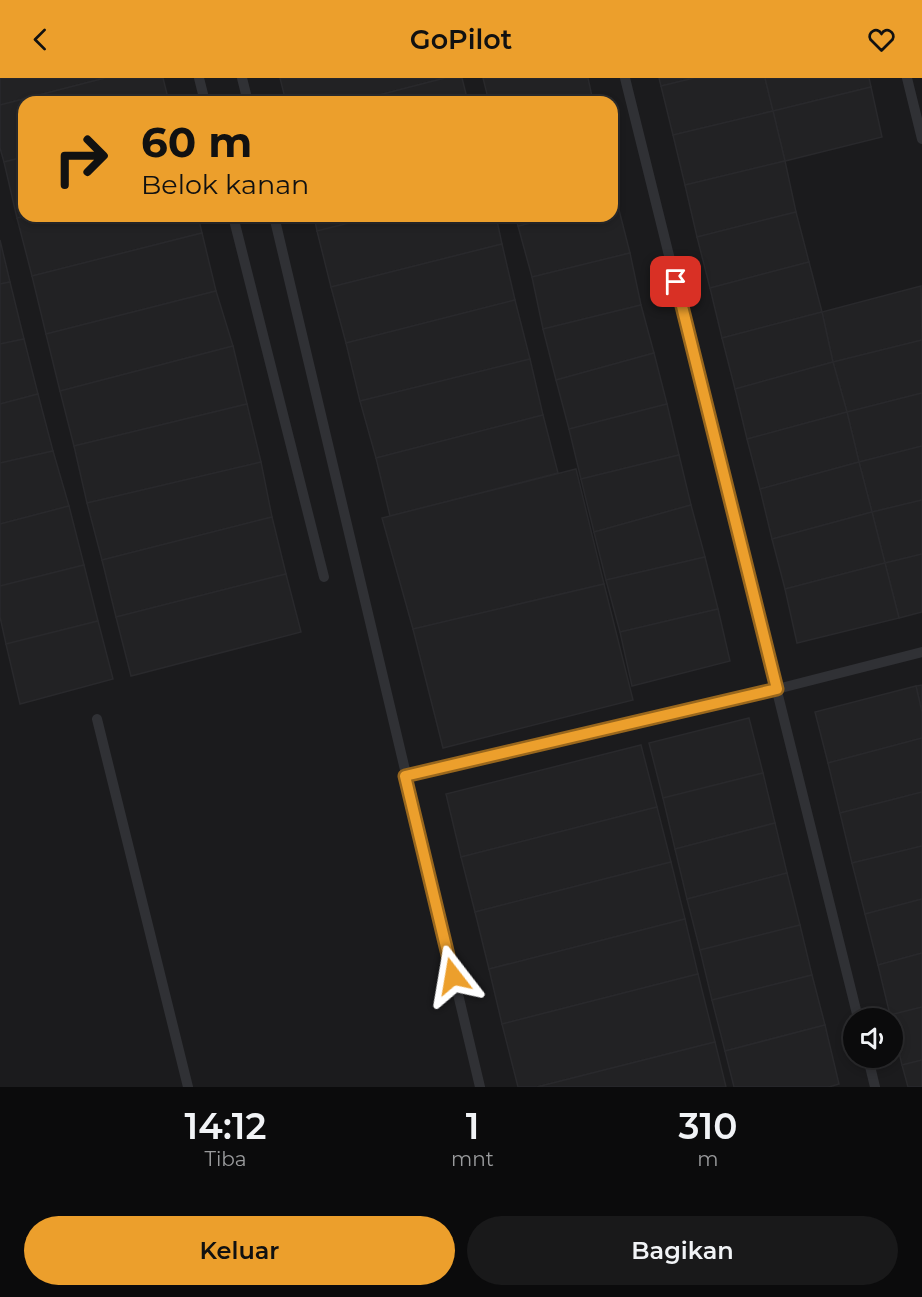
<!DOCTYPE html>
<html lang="id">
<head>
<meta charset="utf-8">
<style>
	:root { --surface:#0b0b0c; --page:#19191a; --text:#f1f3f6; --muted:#9a9b9d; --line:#2b2b2d; --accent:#ec9f2c }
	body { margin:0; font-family:Montserrat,sans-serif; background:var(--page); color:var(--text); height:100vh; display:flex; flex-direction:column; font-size:22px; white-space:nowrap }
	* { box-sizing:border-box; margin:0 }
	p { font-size:20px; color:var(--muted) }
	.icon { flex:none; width:33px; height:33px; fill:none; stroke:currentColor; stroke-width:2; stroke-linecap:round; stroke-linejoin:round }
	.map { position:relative; height:1009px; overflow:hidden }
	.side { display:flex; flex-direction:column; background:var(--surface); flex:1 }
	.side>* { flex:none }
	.guide { position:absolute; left:18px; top:18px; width:600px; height:126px; border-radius:18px; box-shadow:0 3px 9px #0003,0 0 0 2px var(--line); background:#ec9f2c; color:#111; overflow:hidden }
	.fabs { position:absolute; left:843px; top:930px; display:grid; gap:12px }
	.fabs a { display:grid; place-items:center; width:60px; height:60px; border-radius:50%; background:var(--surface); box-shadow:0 3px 9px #0003,0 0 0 2px var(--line); font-size:30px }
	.pin { position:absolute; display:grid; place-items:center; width:51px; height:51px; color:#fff; margin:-26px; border-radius:12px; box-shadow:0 3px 9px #0006 }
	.me { position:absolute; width:66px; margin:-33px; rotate:346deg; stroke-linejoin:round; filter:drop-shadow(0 0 4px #0008) }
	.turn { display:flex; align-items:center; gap:21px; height:126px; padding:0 24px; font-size:27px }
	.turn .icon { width:78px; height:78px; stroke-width:2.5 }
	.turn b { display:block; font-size:42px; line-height:51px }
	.eta { display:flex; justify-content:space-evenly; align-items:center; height:102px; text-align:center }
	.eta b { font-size:36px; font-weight:600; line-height:42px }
	.button { display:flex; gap:12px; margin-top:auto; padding:12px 24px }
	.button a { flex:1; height:69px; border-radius:36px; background:var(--accent); color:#111; font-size:24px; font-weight:600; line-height:69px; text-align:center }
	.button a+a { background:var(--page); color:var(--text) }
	header { display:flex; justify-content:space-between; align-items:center; height:78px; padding:0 24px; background:var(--accent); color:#111; font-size:27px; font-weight:600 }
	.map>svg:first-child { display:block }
</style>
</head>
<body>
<header><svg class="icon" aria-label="back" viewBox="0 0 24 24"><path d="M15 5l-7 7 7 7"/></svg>GoPilot<svg class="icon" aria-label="heart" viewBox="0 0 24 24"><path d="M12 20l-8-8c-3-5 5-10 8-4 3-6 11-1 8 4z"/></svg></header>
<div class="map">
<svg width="922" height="1009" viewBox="0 0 922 1009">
	<rect width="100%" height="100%" fill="#0f0f10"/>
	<path fill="#1b1b1d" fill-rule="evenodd" d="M 0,0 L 922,0 L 922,1009 L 0,1009 ZM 24,24 L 612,24 L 612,138 L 24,138 ZM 854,940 L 892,940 L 892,980 L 854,980 Z"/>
	<g fill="#222224" stroke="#29292c" stroke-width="1.5">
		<path d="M 0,0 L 105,0 L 0,27 Z"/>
		<path d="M 105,0 L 163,0 L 169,24 L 24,24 L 24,79 L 4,84 L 0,70 L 0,27 Z"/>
		<path d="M 280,0 L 445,0 L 352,24 L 286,24 Z"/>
		<path d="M 445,0 L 462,0 L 468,24 L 352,24 Z"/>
		<path d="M 483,0 L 588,0 L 593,23 L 489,24 Z"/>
		<path d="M 659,0 L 694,0 L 661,8 Z"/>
		<path d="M 694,0 L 765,0 L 773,33 L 673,57 L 661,8 Z"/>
		<path d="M 765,0 L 869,0 L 871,9 L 773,33 Z"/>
		<path d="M 871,9 L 882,59 L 785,83 L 773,33 Z"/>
		<path d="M 773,33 L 785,83 L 685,107 L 673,57 Z"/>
		<path d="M 24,79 L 26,138 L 17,140 L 4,84 Z"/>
		<path d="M 785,83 L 796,134 L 697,159 L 685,107 Z"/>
		<path d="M 612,99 L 617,124 L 612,125 Z"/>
		<path d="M 617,124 L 630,175 L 532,199 L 518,148 L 559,138 L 612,138 L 612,125 Z"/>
		<path d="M 796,134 L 809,184 L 710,210 L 697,159 Z"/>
		<path d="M 26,138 L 198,138 L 202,155 L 32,198 L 17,140 Z"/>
		<path d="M 314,138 L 377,138 L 317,153 Z"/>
		<path d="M 377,138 L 496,138 L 502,166 L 331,209 L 317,153 Z"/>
		<path d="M 515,138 L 559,138 L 518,148 Z"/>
		<path d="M 202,155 L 216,213 L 46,256 L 32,198 Z"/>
		<path d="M 0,162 L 10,204 L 0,206 Z"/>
		<path d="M 502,166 L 515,222 L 346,265 L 331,209 Z"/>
		<path d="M 630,175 L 641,227 L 543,251 L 532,199 Z"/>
		<path d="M 809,184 L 822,234 L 722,260 L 710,210 Z"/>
		<path d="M 10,204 L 24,261 L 0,266 L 0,206 Z"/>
		<path d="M 921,208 L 922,262 L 833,284 L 822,234 Z"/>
		<path d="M 216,213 L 233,268 L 60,313 L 46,256 Z"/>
		<path d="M 515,222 L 530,281 L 360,323 L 346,265 Z"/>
		<path d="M 641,227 L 654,275 L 556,302 L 543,251 Z"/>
		<path d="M 822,234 L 833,284 L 735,311 L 722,260 Z"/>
		<path d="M 24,261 L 38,316 L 0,326 L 0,266 Z"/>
		<path d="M 922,262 L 922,315 L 847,334 L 833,284 Z"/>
		<path d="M 233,268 L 247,326 L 74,368 L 60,313 Z"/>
		<path d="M 654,275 L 667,326 L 569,351 L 556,302 Z"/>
		<path d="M 530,281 L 543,337 L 376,380 L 360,323 Z"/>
		<path d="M 833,284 L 847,334 L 747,361 L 735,311 Z"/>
		<path d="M 922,315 L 922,368 L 859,384 L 847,334 Z"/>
		<path d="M 38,316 L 53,373 L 0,385 L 0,326 Z"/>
		<path d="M 247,326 L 261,384 L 87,425 L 74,368 Z"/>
		<path d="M 667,326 L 679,377 L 581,401 L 569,351 Z"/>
		<path d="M 847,334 L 859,384 L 760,411 L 747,361 Z"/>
		<path d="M 543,337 L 558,395 L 390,438 L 376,380 Z"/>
		<path d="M 922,368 L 922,422 L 872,434 L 859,384 Z"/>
		<path d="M 53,373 L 69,428 L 0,446 L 0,385 Z"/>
		<path d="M 679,377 L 691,427 L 594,454 L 581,401 Z"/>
		<path d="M 261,384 L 272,439 L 102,482 L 87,425 Z"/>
		<path d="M 859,384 L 872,434 L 772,461 L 760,411 Z"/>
		<path d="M 576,391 L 604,506 L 413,551 L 382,440 Z"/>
		<path d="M 922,422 L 922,476 L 885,485 L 872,434 Z"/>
		<path d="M 691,427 L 705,479 L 606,502 L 594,454 Z"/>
		<path d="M 69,428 L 84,487 L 0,508 L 0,446 Z"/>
		<path d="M 872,434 L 885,485 L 785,511 L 772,461 Z"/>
		<path d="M 272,439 L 286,496 L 116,539 L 102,482 Z"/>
		<path d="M 922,476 L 922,534 L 899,540 L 885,485 Z"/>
		<path d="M 705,479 L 718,531 L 620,554 L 606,502 Z"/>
		<path d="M 885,485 L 899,540 L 797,565 L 785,511 Z"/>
		<path d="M 84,487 L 98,543 L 6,566 L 0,539 L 0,508 Z"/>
		<path d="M 286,496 L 301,554 L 131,598 L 116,539 Z"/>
		<path d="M 604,506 L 633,622 L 443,670 L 413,551 Z"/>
		<path d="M 718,531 L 730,583 L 632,608 L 620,554 Z"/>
		<path d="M 98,543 L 113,601 L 20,626 L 6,566 Z"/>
		<path d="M 922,607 L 922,634 L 916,608 Z"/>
		<path d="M 916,608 L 922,634 L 922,660 L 828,685 L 815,634 Z"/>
		<path d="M 749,640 L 763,695 L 663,720 L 649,665 Z"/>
		<path d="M 922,660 L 922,714 L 840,735 L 828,685 Z"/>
		<path d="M 641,667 L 657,729 L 461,779 L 446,716 Z"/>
		<path d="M 763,695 L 775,745 L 675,771 L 663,720 Z"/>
		<path d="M 922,714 L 922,768 L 852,785 L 840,735 Z"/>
		<path d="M 657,729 L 671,784 L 475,834 L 461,779 Z"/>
		<path d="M 775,745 L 787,795 L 687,821 L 675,771 Z"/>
		<path d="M 922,768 L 922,821 L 865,836 L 852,785 Z"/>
		<path d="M 671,784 L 685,841 L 489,891 L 475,834 Z"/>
		<path d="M 787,795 L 800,847 L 700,872 L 687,821 Z"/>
		<path d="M 922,821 L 922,875 L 878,887 L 865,836 Z"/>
		<path d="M 685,841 L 698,896 L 502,946 L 489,891 Z"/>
		<path d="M 800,847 L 812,897 L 712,922 L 700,872 Z"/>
		<path d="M 922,875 L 922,929 L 890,937 L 878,887 Z"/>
		<path d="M 698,896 L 715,964 L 537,1009 L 518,1009 L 502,946 Z"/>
		<path d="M 812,897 L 825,947 L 725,973 L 712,922 Z"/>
		<path d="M 922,929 L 922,982 L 902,987 L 890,937 Z"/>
		<path d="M 825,947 L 839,1006 L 829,1009 L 734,1009 L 725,973 Z"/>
		<path d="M 715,964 L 726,1009 L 537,1009 Z"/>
		<path d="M 922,982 L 922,1009 L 908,1009 L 902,987 Z"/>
	</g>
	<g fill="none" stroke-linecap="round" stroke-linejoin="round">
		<g stroke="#303135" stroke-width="10">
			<path d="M 199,0 L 205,24"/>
			<path d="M 242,0 L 248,24"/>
			<path d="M 625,0 L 858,940"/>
			<path d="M 907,0 L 922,61"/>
			<path d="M 233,138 L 324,499"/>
			<path d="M 274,138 L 480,1009"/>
			<path d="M 97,641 L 188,1009"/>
			<path d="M 404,698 L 777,611 L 922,574"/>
			<path d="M 868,980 L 875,1009"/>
		</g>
	</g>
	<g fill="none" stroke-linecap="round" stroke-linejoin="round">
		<defs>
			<path id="route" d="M 453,898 L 405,698 L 777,611 L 676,204"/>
		</defs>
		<use href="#route" stroke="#99671d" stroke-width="15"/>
		<use href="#route" stroke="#ec9f2c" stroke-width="10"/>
	</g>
</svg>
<div class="fabs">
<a><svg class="icon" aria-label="sound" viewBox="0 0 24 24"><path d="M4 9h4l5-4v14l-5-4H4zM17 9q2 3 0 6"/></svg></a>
</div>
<div class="pin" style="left:676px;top:204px;background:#d93025"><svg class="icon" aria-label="arrive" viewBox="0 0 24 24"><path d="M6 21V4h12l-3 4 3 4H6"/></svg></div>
<svg class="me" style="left:453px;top:898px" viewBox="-20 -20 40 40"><path d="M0-17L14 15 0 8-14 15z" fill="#ec9f2c" stroke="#fff" stroke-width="4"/></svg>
<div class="guide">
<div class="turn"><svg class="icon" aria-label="right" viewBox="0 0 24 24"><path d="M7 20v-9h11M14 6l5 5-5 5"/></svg><div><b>60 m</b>Belok kanan</div></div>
</div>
</div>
<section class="side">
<div class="eta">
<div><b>14:12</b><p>Tiba</p></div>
<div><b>1</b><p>mnt</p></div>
<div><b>310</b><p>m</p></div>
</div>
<div class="button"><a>Keluar</a><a>Bagikan</a></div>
</section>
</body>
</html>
